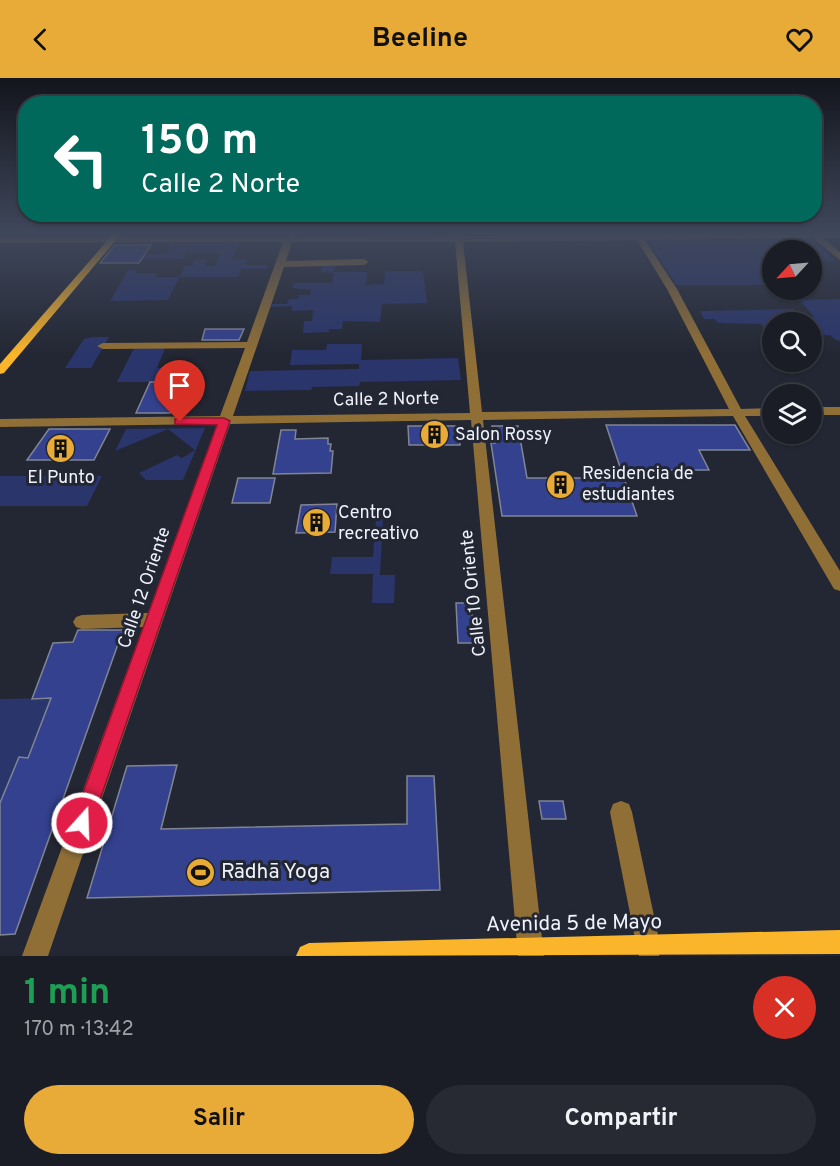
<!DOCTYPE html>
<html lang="es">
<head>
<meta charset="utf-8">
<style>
	:root { --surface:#1a1d26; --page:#272a32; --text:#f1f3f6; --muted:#9fa2a7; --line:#383b43; --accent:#e9ab38 }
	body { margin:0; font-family:Overpass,sans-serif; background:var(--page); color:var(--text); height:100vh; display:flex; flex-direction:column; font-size:22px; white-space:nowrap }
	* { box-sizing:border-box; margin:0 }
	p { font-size:20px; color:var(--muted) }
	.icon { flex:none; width:33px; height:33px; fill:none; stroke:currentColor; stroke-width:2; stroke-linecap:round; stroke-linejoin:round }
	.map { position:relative; height:878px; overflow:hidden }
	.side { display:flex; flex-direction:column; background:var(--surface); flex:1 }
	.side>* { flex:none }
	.hud { position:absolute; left:18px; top:18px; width:804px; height:126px; border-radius:24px; box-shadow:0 2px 4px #0004,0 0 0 2px var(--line); background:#00695c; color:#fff; overflow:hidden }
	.needle { width:39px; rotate:244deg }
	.tools { position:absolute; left:762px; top:162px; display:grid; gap:12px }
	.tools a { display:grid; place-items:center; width:60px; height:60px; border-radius:50%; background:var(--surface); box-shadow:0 2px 4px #0004,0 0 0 2px var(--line); font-size:30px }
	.pin { position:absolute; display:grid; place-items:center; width:51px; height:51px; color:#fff; margin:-62px -26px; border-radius:50% 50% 50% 0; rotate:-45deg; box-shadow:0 0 6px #0007 }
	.pin .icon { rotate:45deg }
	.me { position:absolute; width:66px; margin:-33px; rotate:20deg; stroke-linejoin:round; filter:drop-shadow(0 0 4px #0008) }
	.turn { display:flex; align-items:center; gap:21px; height:126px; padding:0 24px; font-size:27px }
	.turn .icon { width:78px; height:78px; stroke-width:2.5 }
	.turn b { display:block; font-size:42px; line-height:51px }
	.round { display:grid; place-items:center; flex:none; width:63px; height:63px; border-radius:32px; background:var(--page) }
	.overview { display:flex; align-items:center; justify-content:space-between; height:102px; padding:0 24px }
	h1 { font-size:36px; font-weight:700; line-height:45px; color:#1e9e55 }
	.action { display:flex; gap:12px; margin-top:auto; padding:12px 24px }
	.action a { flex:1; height:69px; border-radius:36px; background:var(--accent); color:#111; font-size:24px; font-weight:700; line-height:69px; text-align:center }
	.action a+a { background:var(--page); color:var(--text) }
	header { display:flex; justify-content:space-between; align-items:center; height:78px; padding:0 24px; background:var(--accent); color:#111; font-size:27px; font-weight:700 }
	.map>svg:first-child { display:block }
</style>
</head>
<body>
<header><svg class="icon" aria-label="back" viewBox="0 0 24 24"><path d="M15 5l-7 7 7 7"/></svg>Beeline<svg class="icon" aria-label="heart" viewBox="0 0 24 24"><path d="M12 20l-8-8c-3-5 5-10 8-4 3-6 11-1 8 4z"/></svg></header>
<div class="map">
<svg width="840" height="878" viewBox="0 0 840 878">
	<rect width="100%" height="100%" fill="#232733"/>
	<g fill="#2a356c">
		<path d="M 812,160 L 835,183 L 812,183 L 812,172 L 772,172 L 772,207 L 676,207 L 647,161 Z"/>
		<path d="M 172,164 L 239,164 L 233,181 L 247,181 L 245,187 L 268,187 L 267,191 L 241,191 L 238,199 L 179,199 L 168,222 L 110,223 L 128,192 L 137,192 L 136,195 L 157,195 L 156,199 L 179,199 L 185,188 L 192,188 L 194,181 L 207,181 L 205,188 L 215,188 L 220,175 L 186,175 L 183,181 L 142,181 L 146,176 L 166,176 Z"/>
		<path d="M 322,187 L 335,187 L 334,194 L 367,194 L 366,207 L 384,206 L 385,193 L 423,193 L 427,225 L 382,226 L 380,244 L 343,243 L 342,251 L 329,251 L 329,254 L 303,255 L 304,243 L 312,243 L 313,232 L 292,233 L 292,228 L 270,229 L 272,226 L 287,226 L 289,221 L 298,221 L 299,217 L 310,217 L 311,212 L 292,210 L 294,205 L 332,205 L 334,195 L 321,194 Z"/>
		<path d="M 840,221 L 840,263 L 836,262 L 830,257 L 812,257 L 812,244 L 772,244 L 772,258 L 770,258 L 761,246 L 718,245 L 715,241 L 704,241 L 700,233 L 794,231 L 801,239 L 814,239 L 800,222 Z"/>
		<path d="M 93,259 L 109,259 L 91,290 L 65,290 L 84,261 Z"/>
		<path d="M 327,266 L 362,266 L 361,282 L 458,280 L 461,302 L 360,304 L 359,308 L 312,309 L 311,312 L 245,313 L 250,293 L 359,291 L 359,286 L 290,287 L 292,272 L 326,272 Z"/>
		<path d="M 134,270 L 165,270 L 157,290 L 190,290 L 185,304 L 117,304 Z"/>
		<path d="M 205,350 L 183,402 L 146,402 L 139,395 L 177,377 L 182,380 L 195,372 L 168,351 L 115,373 L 126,351 Z"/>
		<path d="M 0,398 L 102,398 L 87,428 L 0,428 Z"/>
		<path d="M 376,440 L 383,440 L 380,497 L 395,497 L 394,525 L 372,525 L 373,496 L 330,496 L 332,479 L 373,479 Z"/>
		<path d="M 51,620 L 28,680 L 19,680 L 0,725 L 0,621 Z"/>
	</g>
	<g fill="#34418f" stroke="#808594" stroke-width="1.5">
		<path d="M 115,167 L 151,167 L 139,185 L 100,185 Z"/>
		<path d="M 205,251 L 244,251 L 239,262 L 202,262 Z"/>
		<path d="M 150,304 L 185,304 L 170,335 L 136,335 Z"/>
		<path d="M 606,347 L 735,347 L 750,372 L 699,372 L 709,392 L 621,392 Z"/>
		<path d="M 408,348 L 458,348 L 460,367 L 409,367 Z"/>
		<path d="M 492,348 L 518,348 L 527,400 L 624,400 L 637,438 L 502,438 L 491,365 L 495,365 Z"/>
		<path d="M 49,351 L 110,351 L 94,382 L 27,382 Z"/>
		<path d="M 281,352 L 296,352 L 295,361 L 328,360 L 328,366 L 331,366 L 330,373 L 333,373 L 331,395 L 273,396 Z"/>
		<path d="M 238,400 L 275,400 L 270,425 L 232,425 Z"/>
		<path d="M 337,426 L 335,454 L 296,455 L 301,427 Z"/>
		<path d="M 456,525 L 471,525 L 475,565 L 458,565 Z"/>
		<path d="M 78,552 L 123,552 L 15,856 L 0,857 L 0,725 L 19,679 L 28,680 L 51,620 L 32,621 L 53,565 L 73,564 Z"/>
		<path d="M 177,687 L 161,751 L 407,746 L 407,698 L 434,698 L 440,812 L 87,820 L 127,688 Z"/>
		<path d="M 539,723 L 563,723 L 566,741 L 542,741 Z"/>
	</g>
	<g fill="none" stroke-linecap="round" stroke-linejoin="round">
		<g fill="#906f37" fill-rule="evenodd">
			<path d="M 287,155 L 295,155 L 294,159 L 454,158 L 454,155 L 462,155 L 463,158 L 634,157 L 633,155 L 642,157 L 840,155 L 840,160 L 823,160 L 840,174 L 840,182 L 813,160 L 645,162 L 677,211 L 741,331 L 772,330 L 772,338 L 745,338 L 840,493 L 840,513 L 834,511 L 733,338 L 483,342 L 544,878 L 518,878 L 471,342 L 230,346 L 48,878 L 22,878 L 143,549 L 82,551 L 76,549 L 73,544 L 76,539 L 82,537 L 148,535 L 217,346 L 0,349 L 0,341 L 220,338 L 245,270 L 103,271 L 97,268 L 103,265 L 247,264 L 283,164 L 0,165 L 0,159 L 285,159 ZM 637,162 L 667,211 L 729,331 L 482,334 L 463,164 ZM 292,164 L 455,164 L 470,335 L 233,338 L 284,189 L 364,187 L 369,184 L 364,181 L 286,183 Z"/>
			<rect x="812" y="329" width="28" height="8"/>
			<path d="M 621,723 L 629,726 L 632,734 L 661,871 L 659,878 L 639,878 L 637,871 L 610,734 L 613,726 Z"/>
		</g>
		<g fill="#fbb52b" fill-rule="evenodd">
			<path d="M 114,155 L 122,155 L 4,295 L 0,296 L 0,286 Z"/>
			<path d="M 840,852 L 840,876 L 296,878 L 300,869 L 309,865 Z"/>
		</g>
	</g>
	<linearGradient id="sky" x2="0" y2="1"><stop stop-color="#13151c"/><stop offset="0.56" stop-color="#3f475b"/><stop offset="1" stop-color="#3f475b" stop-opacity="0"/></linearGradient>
	<rect width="840" height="277" fill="url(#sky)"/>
	<path fill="#e11d48" stroke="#92132f" stroke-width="1.5" d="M 180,340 L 224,340 L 230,343 L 92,745 L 89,752 L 82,755 L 75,752 L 72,745 L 217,347 L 175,346 L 175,341 Z"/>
	<defs>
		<symbol id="building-disc" viewBox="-11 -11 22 22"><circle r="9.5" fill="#e9ab38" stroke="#232733"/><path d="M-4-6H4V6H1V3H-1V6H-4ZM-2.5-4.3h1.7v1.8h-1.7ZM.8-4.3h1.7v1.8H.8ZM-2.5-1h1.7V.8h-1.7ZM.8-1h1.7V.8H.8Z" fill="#111"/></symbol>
		<symbol id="stadium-disc" viewBox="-11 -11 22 22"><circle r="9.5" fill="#e9ab38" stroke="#232733"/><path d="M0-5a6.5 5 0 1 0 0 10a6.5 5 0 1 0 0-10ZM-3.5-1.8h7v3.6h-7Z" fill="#111"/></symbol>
	</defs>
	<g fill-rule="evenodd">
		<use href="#building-disc" x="418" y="340" width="33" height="33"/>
		<use href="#building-disc" x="44" y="354" width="33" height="33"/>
		<use href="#building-disc" x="544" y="390" width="33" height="33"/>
		<use href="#building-disc" x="300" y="428" width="33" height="33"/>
		<use href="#stadium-disc" x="184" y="778" width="33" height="33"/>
	</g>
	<g text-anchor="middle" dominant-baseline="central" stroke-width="6" stroke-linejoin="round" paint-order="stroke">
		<g font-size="18" fill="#eff2fb" stroke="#232733">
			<text transform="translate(386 322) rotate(-1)">Calle 2 Norte</text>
			<text transform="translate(145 510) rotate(-71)">Calle 12 Oriente</text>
			<text transform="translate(474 515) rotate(-96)">Calle 10 Oriente</text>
		</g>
		<g font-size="18" fill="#eff2fb" stroke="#232733" text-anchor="start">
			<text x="455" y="357">Salon Rossy</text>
			<text x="582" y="396">Residencia de<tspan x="582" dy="21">estudiantes</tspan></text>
			<text x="61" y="400" text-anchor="middle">El Punto</text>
			<text x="338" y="435">Centro<tspan x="338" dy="21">recreativo</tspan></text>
		</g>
		<g font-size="21" fill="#eff2fb" stroke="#232733" text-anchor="start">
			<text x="221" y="794">Rādhā Yoga</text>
		</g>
		<g font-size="21" fill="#eff2fb" stroke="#232733">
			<text transform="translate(574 846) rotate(-1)">Avenida 5 de Mayo</text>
		</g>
	</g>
</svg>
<div class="tools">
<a><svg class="needle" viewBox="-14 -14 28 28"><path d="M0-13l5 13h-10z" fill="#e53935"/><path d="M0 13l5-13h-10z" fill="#9fa2a7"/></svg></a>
<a><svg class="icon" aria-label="search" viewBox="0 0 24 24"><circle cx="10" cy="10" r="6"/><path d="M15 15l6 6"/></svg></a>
<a><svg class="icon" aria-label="layers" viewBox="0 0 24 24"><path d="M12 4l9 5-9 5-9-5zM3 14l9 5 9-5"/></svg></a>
</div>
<div class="pin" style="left:180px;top:344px;background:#d93025"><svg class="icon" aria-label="arrive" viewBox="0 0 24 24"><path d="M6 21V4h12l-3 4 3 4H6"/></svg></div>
<svg class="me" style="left:82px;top:745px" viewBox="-20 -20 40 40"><circle r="17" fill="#e11d48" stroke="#fff" stroke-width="3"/><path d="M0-11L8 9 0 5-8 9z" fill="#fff"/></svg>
<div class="hud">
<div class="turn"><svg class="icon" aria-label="left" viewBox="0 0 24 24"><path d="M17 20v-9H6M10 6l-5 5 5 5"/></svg><div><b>150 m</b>Calle 2 Norte</div></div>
</div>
</div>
<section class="side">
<div class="overview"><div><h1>1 min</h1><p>170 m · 13:42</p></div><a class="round" style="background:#d93025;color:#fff"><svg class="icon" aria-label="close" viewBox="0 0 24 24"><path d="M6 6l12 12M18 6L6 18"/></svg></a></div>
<div class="action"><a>Salir</a><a>Compartir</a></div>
</section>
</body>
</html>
